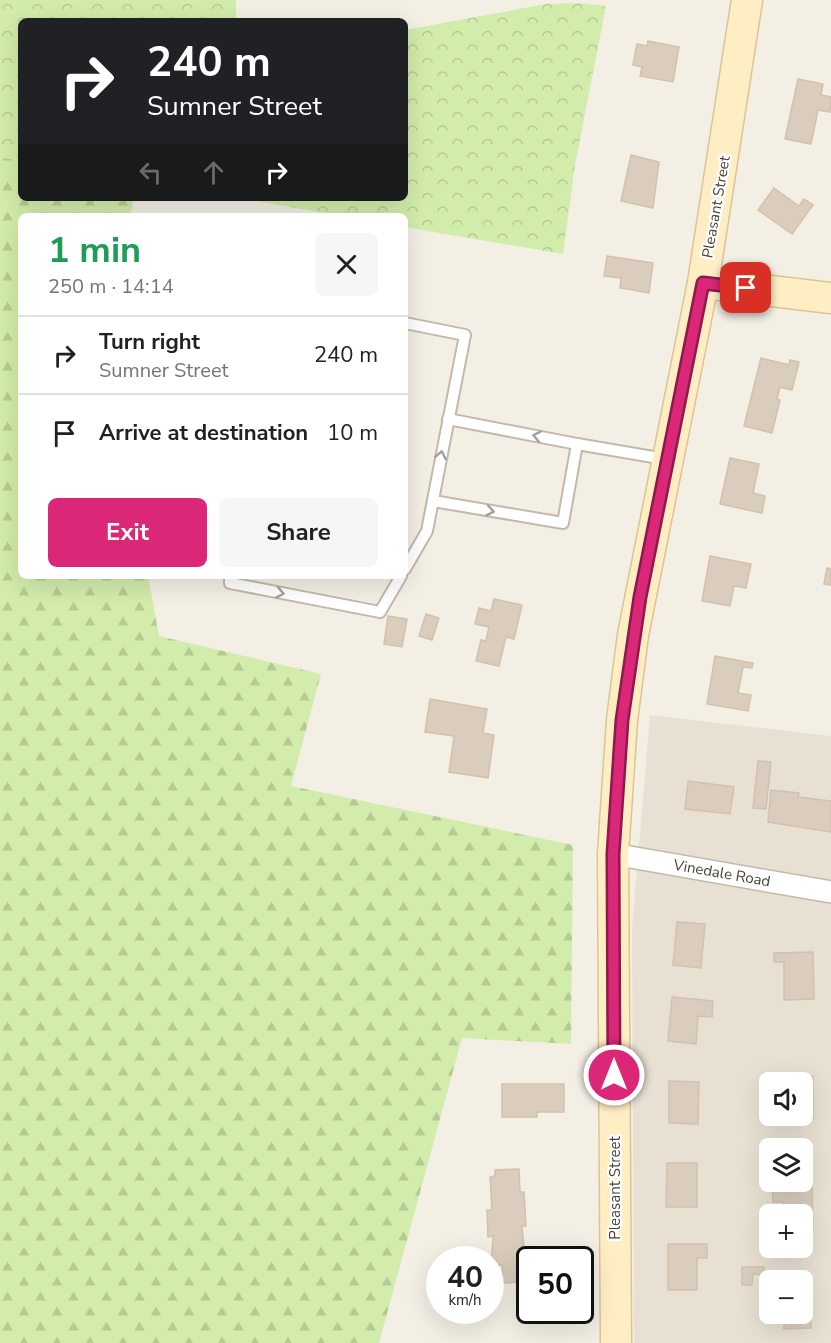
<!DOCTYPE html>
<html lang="en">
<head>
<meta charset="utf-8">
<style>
	:root { --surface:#fff; --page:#f6f6f6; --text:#202124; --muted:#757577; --line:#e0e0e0; --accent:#db2777 }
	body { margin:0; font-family:"Nunito Sans",sans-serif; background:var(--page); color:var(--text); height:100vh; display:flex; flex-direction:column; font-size:22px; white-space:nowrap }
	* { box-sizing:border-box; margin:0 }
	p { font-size:20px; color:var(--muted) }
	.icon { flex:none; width:33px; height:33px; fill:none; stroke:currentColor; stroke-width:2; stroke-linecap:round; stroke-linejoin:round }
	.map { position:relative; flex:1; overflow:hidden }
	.side { position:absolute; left:18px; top:213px; width:390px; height:366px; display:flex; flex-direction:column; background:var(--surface); border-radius:9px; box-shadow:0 6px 24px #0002 }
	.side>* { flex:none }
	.hud { position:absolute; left:18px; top:18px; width:390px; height:183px; border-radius:9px; box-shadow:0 6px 24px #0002; background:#202124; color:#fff; overflow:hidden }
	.buttons { position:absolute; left:759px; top:1072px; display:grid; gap:12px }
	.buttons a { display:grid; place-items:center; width:54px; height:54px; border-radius:9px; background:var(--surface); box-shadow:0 6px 24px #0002; font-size:30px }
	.speed { position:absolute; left:426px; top:1246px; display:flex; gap:12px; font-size:30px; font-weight:700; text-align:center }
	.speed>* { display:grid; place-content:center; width:78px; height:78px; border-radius:50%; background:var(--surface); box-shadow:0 6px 24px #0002; line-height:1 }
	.speed small { font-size:15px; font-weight:400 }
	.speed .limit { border:3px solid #111; border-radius:9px; background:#fff; color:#111 }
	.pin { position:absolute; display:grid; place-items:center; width:51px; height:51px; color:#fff; margin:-26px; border-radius:12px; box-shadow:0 3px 9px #0006 }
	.me { position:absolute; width:66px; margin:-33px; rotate:0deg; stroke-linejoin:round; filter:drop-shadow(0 0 4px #0008) }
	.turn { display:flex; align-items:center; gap:21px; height:126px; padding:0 30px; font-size:27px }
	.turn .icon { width:78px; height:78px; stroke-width:2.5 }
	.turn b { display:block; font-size:42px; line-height:51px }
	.lanes { display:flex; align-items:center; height:57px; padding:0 30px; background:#0003; justify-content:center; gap:30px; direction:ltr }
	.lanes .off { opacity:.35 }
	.round { display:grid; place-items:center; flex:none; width:63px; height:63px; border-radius:9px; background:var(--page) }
	.overview { display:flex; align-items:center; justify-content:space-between; height:102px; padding:0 30px }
	h1 { font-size:36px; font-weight:700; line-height:45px; color:#1e9e55 }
	.primary-button { display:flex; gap:12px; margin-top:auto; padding:12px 30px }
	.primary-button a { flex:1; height:69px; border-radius:9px; background:var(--accent); color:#fff; font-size:24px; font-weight:700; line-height:69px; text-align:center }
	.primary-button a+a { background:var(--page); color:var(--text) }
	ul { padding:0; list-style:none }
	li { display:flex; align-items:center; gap:18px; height:78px; padding:0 30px; border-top:2px solid var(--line) }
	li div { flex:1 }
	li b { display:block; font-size:22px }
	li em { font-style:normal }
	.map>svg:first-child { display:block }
</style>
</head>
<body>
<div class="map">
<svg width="831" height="1343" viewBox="0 0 831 1343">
	<defs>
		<pattern id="forest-firs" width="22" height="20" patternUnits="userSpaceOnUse" patternTransform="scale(1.5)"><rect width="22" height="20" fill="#d2ecab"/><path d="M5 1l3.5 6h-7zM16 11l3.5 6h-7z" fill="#b6cb94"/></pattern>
		<pattern id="park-crowns" width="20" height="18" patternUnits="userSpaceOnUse" patternTransform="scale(1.5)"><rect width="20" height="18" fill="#d2ecab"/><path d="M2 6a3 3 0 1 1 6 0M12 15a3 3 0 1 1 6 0" fill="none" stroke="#b6cb94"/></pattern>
	</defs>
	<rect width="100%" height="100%" fill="#f4efe5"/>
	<path fill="#e8e1d3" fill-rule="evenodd" d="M 650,715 L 831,736 L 831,1343 L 634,1343 L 632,928 ZM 770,1083 L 802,1083 L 802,1116 L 770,1116 ZM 770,1149 L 802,1149 L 802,1182 L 770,1182 ZM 770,1215 L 802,1215 L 802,1248 L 770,1248 ZM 770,1281 L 802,1281 L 802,1314 L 770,1314 Z"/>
	<path fill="url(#forest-firs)" d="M 0,157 L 21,161 L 21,198 L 134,198 L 130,216 L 21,216 L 21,576 L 148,576 L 159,636 L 321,674 L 291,786 L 573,845 L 571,1044 L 462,1038 L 379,1343 L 0,1343 Z"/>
	<g fill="url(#park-crowns)">
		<path d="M 0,0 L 236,0 L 236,21 L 21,21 L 21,161 L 0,157 Z"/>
		<path d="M 580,3 L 606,6 L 575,165 L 563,254 L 405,227 L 405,216 L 343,216 L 238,198 L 405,198 L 405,30 L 546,4 Z"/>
	</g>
	<g fill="#dacdbd" stroke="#d2c2ac" stroke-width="1.5">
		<path d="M 648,41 L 679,47 L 673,82 L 640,76 L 642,67 L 633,65 L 637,44 L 647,46 Z"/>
		<path d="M 798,79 L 823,84 L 821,95 L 831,97 L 830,112 L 818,110 L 811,144 L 785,139 Z"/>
		<path d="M 631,155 L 659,162 L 653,208 L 621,201 Z"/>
		<path d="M 774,188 L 799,206 L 804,199 L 813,205 L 792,234 L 758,210 Z"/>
		<path d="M 607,256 L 653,263 L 649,293 L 620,288 L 621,278 L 604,276 Z"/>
		<path d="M 761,358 L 789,365 L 790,360 L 799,362 L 792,390 L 780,387 L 777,399 L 780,400 L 772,433 L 744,426 Z"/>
		<path d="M 730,458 L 759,464 L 753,493 L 765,496 L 762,513 L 720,504 Z"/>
		<path d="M 710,556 L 751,564 L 746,588 L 734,586 L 730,606 L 702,601 Z"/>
		<path d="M 827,568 L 831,569 L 831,585 L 824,584 Z"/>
		<path d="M 494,599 L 522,605 L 514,639 L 506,637 L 499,666 L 476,661 L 481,640 L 486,641 L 489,627 L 475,624 L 479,608 L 491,611 Z"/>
		<path d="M 426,614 L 439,618 L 432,640 L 419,636 Z"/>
		<path d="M 388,616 L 407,619 L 402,647 L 384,644 Z"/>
		<path d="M 715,656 L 753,663 L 752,668 L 743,667 L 738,693 L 751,695 L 748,711 L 707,704 Z"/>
		<path d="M 430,699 L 487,709 L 483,733 L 494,735 L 488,778 L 449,772 L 454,736 L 425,732 Z"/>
		<path d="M 758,761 L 771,762 L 766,809 L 753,808 Z"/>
		<path d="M 688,781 L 734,787 L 730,814 L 685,809 Z"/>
		<path d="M 771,790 L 799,793 L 798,797 L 831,801 L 831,832 L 768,822 Z"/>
		<path d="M 677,922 L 705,924 L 701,968 L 673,965 Z"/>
		<path d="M 813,952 L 814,999 L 784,1000 L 784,962 L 774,962 L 774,953 Z"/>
		<path d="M 672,997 L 713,1001 L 712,1017 L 698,1016 L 696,1044 L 668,1041 Z"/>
		<path d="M 784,1076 L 813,1076 L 813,1119 L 776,1119 L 777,1116 L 802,1116 L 802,1083 L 784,1083 Z"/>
		<path d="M 669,1081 L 699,1082 L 698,1124 L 669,1123 Z"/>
		<path d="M 502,1084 L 564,1084 L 564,1112 L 537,1112 L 537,1117 L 502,1117 Z"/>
		<path d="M 667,1163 L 697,1163 L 697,1207 L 666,1207 Z"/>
		<path d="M 519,1169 L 520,1192 L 524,1192 L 526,1226 L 522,1226 L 527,1282 L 503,1283 L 502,1265 L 491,1265 L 493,1236 L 488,1237 L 487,1210 L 492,1210 L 490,1177 L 495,1176 L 495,1170 Z"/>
		<path d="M 772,1183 L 812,1183 L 813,1229 L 802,1229 L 802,1215 L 783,1215 L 783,1202 L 773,1202 Z"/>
		<path d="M 668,1244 L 707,1244 L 707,1258 L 697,1258 L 697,1290 L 668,1290 Z"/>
		<path d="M 742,1267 L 764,1267 L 764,1275 L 753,1274 L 752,1285 L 742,1285 Z"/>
		<path d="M 802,1282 L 809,1282 L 811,1328 L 784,1329 L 784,1314 L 802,1314 Z"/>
	</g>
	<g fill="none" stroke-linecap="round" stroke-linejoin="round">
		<defs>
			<g id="service">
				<path d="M 405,323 L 465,335 L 427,531 L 405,569"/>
				<path d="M 577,444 L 665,459"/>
				<path d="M 433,501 L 563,523 L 577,444 L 448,419"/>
				<path d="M 230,576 L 230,583 L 380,612 L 401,576"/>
			</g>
			<path id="minor" d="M 613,854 L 831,892"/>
			<g id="secondary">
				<path d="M 703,283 L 831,298"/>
				<path d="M 616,1343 L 613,854 L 622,720 L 633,635 L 703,283 L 747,0"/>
			</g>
		</defs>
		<use href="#service" stroke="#c3b9aa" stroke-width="14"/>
		<use href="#minor" stroke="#c3b9aa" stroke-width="24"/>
		<use href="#secondary" stroke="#dbc493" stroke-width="33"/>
		<use href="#service" stroke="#fff" stroke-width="10"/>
		<use href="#minor" stroke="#fff" stroke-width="21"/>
		<use href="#secondary" stroke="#ffeec4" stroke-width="30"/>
	</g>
	<defs><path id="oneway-chevron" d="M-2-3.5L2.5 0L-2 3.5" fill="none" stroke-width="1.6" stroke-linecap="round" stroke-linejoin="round" transform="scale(1.5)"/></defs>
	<g stroke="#a39f9a">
		<use href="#oneway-chevron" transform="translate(537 436) rotate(-169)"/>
		<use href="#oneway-chevron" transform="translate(441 455) rotate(-79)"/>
		<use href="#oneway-chevron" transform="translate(490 511) rotate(10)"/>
		<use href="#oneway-chevron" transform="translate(280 593) rotate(11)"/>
	</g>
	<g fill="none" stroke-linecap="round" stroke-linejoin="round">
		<defs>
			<path id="route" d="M 614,1075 L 613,854 L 622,720 L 640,597 L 703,283 L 746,288"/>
		</defs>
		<use href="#route" stroke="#8e194d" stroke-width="15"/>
		<use href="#route" stroke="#db2777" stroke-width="10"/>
	</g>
	<g text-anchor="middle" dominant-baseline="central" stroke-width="4.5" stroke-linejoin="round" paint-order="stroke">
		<g font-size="15" fill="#473f34" stroke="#fff">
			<text transform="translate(716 207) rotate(-80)">Pleasant Street</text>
			<text transform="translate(722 873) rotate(10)">Vinedale Road</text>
			<text transform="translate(615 1188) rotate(-90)">Pleasant Street</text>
		</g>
	</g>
</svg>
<div class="buttons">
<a><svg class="icon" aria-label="sound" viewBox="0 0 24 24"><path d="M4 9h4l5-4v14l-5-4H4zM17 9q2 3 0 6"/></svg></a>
<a><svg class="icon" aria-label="layers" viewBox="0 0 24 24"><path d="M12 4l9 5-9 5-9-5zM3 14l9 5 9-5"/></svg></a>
<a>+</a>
<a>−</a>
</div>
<div class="speed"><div>40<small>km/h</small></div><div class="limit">50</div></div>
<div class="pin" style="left:746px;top:288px;background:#d93025"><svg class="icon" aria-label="arrive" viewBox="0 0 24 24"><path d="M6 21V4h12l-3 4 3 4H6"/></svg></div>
<svg class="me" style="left:614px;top:1075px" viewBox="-20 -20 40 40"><circle r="17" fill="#db2777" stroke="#fff" stroke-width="3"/><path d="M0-11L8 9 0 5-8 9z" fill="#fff"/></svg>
<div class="hud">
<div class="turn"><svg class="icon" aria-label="right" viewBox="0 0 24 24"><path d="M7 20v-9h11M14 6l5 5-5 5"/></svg><div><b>240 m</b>Sumner Street</div></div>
<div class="lanes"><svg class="icon off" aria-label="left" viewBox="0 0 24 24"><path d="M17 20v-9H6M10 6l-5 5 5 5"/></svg><svg class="icon off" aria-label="ahead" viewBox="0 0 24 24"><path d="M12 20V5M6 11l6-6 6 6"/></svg><svg class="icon" aria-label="right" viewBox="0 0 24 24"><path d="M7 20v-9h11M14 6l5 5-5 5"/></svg></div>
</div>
<section class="side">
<div class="overview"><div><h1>1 min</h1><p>250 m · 14:14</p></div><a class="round"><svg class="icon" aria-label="close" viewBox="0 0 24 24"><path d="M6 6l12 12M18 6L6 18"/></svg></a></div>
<ul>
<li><svg class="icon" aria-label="right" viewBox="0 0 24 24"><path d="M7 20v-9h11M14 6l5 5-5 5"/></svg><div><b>Turn right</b><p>Sumner Street</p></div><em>240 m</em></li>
<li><svg class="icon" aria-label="arrive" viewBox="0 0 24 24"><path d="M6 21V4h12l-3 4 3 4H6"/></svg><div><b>Arrive at destination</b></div><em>10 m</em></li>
</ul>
<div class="primary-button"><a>Exit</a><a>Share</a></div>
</section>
</div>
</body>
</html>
